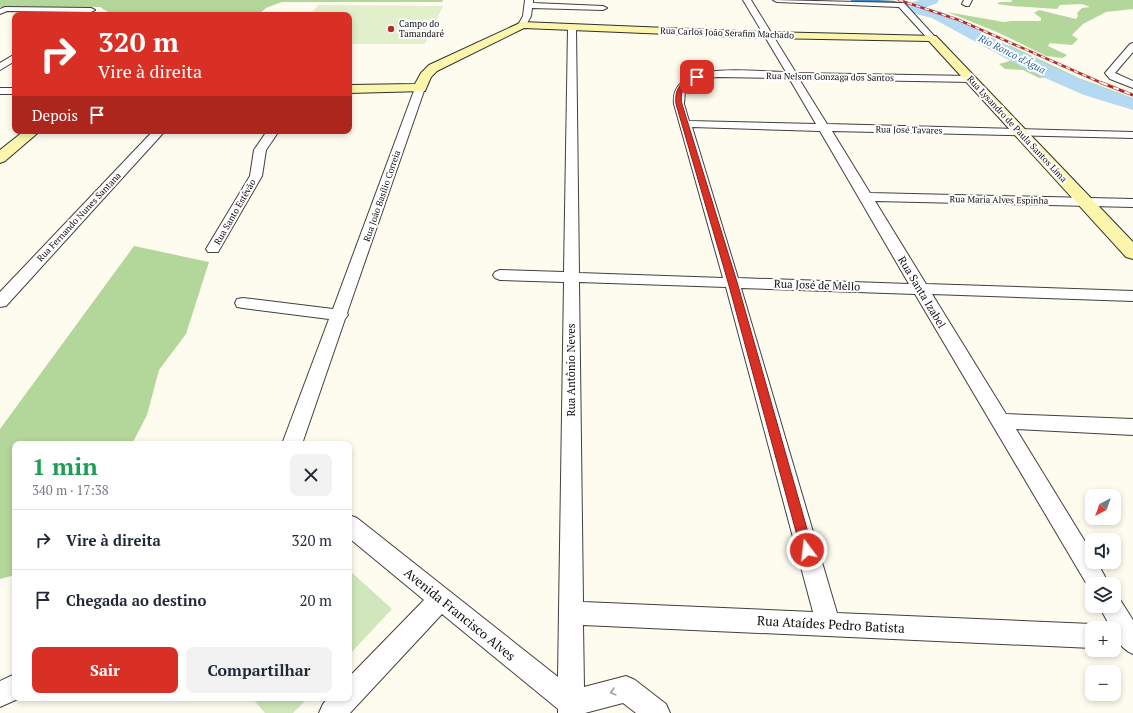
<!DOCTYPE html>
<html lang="pt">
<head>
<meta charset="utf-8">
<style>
	:root { --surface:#fff; --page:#f2f2f3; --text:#1f2937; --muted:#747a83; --line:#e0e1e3; --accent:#d93025 }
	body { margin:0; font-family:"PT Serif",serif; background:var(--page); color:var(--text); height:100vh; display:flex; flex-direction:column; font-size:15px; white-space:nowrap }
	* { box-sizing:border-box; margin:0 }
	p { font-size:13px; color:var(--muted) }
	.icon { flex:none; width:22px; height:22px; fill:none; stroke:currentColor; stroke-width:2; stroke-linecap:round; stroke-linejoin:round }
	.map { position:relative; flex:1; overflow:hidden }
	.side { position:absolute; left:12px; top:441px; width:340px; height:260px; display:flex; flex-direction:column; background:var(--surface); border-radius:8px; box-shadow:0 2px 6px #0003 }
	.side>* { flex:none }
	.banner { position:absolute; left:12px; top:12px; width:340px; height:122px; border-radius:8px; box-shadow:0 2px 6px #0003; background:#d93025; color:#fff; overflow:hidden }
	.needle { width:26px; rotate:221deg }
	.buttons { position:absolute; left:1085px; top:489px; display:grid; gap:8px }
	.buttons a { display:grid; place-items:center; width:36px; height:36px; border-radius:8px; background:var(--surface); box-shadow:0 2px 6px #0003; font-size:20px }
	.pin { position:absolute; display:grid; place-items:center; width:34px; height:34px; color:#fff; margin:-17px; border-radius:8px; box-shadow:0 2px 6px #0006 }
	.me { position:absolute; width:44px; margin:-22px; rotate:345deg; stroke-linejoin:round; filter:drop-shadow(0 0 3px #0008) }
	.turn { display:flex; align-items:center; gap:14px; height:84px; padding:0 20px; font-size:18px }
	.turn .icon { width:52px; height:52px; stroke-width:2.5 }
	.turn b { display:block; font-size:28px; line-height:34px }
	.then { display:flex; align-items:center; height:38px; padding:0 20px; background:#0003; gap:8px; font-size:15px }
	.round { display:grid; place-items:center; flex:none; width:42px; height:42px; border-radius:8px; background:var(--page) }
	.head { display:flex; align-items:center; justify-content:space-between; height:68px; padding:0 20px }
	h1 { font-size:24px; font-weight:700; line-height:30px; color:#1e9e55 }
	.button { display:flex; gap:8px; margin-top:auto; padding:8px 20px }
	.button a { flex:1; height:46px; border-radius:8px; background:var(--accent); color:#fff; font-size:16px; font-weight:700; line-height:46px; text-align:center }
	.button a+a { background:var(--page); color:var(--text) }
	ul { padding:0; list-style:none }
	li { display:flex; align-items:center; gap:12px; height:60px; padding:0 20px; border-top:1px solid var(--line) }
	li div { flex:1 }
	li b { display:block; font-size:15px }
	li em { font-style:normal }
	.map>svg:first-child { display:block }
</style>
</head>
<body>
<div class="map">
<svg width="1133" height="713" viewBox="0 0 1133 713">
	<rect width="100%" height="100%" fill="#fefcef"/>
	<g fill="#cfe7ba">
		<path d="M 349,570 L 392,609 L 349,655 Z"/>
		<path d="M 252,698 L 308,698 L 293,713 L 265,713 Z"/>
	</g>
	<g fill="#b3d79a">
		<path d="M 0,0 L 443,0 L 442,2 L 282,2 L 266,8 L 258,15 L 105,15 L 108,12 L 100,7 L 0,7 Z"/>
		<path d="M 1012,0 L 1133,0 L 1133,9 L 1106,12 L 1083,24 L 1072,35 L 1078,39 L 1072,45 L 1050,43 L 1048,46 L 1067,55 L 1063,58 L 1046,56 L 997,32 L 947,12 L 1004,22 L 1011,21 L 1041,21 L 1041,18 L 1034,13 L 1039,10 L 1076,19 L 1078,16 L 1077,13 L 1082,8 L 1090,7 L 1082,4 L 1060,5 L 1057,9 L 1012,6 L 997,4 L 1000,2 L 1011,2 Z"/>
		<path d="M 967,33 L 979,35 L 991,41 L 1011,46 L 1079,78 L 1133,98 L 1133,109 L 1124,104 L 1107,102 L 1053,77 L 1039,78 L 1023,70 L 1005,69 L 999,64 L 1013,60 C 999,49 981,43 965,35 Z"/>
		<path d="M 134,246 L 209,262 L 186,334 L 159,370 L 147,415 L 132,444 L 15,444 L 15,575 L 0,579 L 0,429 Z"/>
	</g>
	<path fill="#e1efcb" d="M 318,5 L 443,6 L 425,44 L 349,44 L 349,15 L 310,15 Z"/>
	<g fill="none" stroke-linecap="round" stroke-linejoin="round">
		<path stroke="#3f8bc7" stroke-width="2.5" d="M 852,0 L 893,2 L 913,7"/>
		<path fill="#b5d9f3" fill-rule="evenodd" d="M 919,0 L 939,0 L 937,3 L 925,8 L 942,12 C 1005,44 1065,77 1133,98 L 1133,110 L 1084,95 L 1027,70 L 932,18 L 908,12 L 906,9 L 908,4 Z"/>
		<defs>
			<g id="street">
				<path d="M 525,0 L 533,0 L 533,3 L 603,6 L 607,8 L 603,10 L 532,8 L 531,16 L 525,27 L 522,28 L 518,25 L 523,16 Z"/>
				<path d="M 743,0 L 751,0 L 796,73 L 971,76 L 976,79 L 971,82 L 799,79 L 827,124 L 1133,132 L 1133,138 L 832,131 L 870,193 L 1133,199 L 1133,207 L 875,201 L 926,284 L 1133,291 L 1133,301 L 932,294 L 1006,414 L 1133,419 L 1133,435 L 1016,429 L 1092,553 L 1092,562 L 1097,562 L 1109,584 L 1092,584 L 1092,593 L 915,294 L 741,288 L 837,613 L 1092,624 L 1101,628 L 1092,628 L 1092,648 L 583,625 L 584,687 L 626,676 L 635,680 L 666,704 L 670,713 L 636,713 L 623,703 L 585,713 L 558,713 L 558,709 L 442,614 L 350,713 L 319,713 L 323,704 L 328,698 L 349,698 L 349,677 L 424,600 L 349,538 L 349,515 L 357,518 L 558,677 L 564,282 L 500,280 L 495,278 L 493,275 L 495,272 L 500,270 L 564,272 L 568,28 L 572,25 L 576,28 L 579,273 L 723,278 L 674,104 C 673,95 675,88 682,82 C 702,64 760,72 786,72 ZM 717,77 L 789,78 L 816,124 L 689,121 L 684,104 L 685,90 L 699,80 ZM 692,127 L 820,131 L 909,284 L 738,278 ZM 579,282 L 726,287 L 813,612 L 583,602 Z"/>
				<path d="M 773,0 L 901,3 L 904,3 L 936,38 L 932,41 L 929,40 L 899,7 L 777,2 Z"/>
				<path d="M 964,0 L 972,0 L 969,6 L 966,6 L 962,4 Z"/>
				<path d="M 5,7 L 91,8 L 95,10 L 91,12 L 7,11 L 0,14 L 0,9 Z"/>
				<path d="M 1133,43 L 1133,52 L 1115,73 L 1133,81 L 1133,88 L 1110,79 L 1105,73 L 1130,44 Z"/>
				<path d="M 15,54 L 15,61 L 0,70 L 0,63 Z"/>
				<path d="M 420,85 L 425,88 L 347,313 L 348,315 L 345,319 L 302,444 L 282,444 L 329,319 L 243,308 L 237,307 L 235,303 L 237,299 L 243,298 L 333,309 L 415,88 Z"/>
				<rect x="0" y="88" width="15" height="6"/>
				<path d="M 153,131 L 165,131 L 6,306 L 0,307 L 0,292 Z"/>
				<path d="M 267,131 L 279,131 L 266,150 L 262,176 L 218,252 L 208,252 L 206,249 L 250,176 L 254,150 Z"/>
				<path d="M 1114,596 L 1119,598 L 1133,620 L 1133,654 C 1123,650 1114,639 1114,628 L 1111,628 L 1099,606 L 1114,606 Z"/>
				<path d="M 15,674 L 15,698 L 20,698 L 0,707 L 0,681 Z"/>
			</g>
			<g id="secondary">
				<path d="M 522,22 L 767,32 L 936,36 L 1133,242 L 1133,259 L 1126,257 L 929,41 L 767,38 L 524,28 L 437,71 L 431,77 L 425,91 L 349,93 L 349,85 L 415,84 L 421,73 L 429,65 Z"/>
				<path d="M 24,131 L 40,131 L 5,161 L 0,163 L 0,150 Z"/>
			</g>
		</defs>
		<use href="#street" stroke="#404040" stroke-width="2"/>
		<use href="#secondary" stroke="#2f2f2f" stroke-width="2"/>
		<use href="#street" fill="#fff" fill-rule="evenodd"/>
		<use href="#secondary" fill="#fbf6ac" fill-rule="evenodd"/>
		<defs>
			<path id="rail-far1" d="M 899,0 L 959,20 L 1104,84"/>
			<path id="rail" d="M 1102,83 L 1133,95"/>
		</defs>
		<use href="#rail-far1" stroke="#b82b2b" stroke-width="2.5"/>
		<use href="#rail" stroke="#b82b2b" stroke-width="3"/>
		<use href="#rail-far1" stroke="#fff" stroke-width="1.5" stroke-dasharray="4.5" stroke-linecap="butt"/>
		<use href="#rail" stroke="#fff" stroke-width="2" stroke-dasharray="6" stroke-linecap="butt"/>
	</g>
	<defs><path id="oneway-chevron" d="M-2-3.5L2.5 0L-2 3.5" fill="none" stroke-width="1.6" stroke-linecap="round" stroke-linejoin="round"/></defs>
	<use stroke="#9e9e9e" href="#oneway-chevron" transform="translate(613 692) rotate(165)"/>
	<path fill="#d93025" stroke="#8d1f18" d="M 697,75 L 699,78 C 686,83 679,90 682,104 L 737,282 L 813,550 L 811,554 L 807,556 L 803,554 L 801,550 L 728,282 L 676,104 C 674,88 682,80 697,75 Z"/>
	<circle fill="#b82b2b" stroke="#fff" stroke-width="1.5" cx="391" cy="29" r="4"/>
	<g text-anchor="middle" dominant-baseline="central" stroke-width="4" stroke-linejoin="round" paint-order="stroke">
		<g font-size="9" fill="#0d0d0d" stroke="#fff" text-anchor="start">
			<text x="399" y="24">Campo do<tspan x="399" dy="10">Tamandaré</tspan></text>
		</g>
		<g font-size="9" fill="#0d0d0d" stroke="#fff">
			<text transform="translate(727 33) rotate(2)">Rua Carlos João Serafim Machado</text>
			<text transform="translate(830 77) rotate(1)">Rua Nelson Gonzaga dos Santos</text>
			<text transform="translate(1017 129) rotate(47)">Rua Lysandro de Paula Santos Lima</text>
			<text transform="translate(909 130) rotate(1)">Rua José Tavares</text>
			<text transform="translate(382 196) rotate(-71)">Rua João Basílio Correia</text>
			<text transform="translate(999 200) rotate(1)">Rua Maria Alves Espinha</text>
			<text transform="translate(235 212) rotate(-60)">Rua Santo Estêvão</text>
			<text transform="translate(79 217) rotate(-47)">Rua Fernando Nunes Santana</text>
		</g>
		<g font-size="10" font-style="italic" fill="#1c5d9a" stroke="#fff">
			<text transform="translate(1012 54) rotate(27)">Rio Ronco d'Água</text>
		</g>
		<g font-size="11" fill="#0d0d0d" stroke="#fff">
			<text transform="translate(817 285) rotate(2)">Rua José de Mello</text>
			<text transform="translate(922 292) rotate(59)">Rua Santa Izabel</text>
			<text transform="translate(571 370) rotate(-90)">Rua Antônio Neves</text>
		</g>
		<g font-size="13" fill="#0d0d0d" stroke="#fff">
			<text transform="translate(460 614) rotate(39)">Avenida Francisco Alves</text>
			<text transform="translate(831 624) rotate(3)">Rua Ataídes Pedro Batista</text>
		</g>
	</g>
</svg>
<div class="buttons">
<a><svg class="needle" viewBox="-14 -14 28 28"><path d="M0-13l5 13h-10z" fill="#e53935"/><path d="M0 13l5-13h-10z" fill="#747a83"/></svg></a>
<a><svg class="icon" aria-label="sound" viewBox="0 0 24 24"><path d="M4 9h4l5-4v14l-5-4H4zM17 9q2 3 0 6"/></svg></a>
<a><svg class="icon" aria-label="layers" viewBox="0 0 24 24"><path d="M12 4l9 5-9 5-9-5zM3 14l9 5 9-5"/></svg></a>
<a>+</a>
<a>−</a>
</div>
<div class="pin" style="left:697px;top:77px;background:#d93025"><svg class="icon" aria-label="arrive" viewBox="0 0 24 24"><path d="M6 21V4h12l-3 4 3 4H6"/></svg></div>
<svg class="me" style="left:807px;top:550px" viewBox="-20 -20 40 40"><circle r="17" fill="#d93025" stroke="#fff" stroke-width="3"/><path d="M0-11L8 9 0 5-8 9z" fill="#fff"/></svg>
<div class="banner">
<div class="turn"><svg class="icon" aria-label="right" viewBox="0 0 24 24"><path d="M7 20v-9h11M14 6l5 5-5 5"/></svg><div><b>320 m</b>Vire à direita</div></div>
<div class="then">Depois<svg class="icon" aria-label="arrive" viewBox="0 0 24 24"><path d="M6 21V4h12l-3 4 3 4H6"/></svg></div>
</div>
<section class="side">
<div class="head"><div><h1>1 min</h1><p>340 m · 17:38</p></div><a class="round"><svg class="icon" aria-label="close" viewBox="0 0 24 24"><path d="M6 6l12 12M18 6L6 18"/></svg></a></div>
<ul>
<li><svg class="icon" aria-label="right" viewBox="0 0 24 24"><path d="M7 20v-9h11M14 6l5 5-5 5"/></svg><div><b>Vire à direita</b></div><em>320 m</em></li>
<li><svg class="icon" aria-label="arrive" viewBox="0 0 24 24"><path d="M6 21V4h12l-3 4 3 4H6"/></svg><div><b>Chegada ao destino</b></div><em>20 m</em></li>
</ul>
<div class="button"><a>Sair</a><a>Compartilhar</a></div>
</section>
</div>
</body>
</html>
